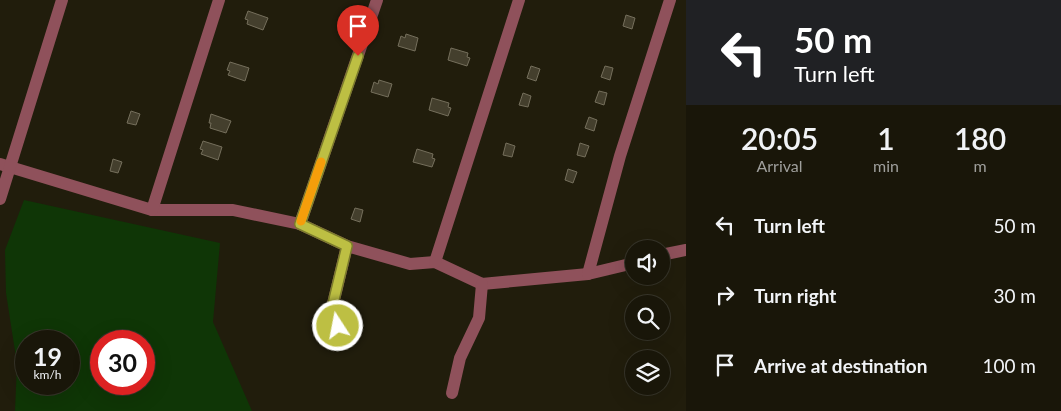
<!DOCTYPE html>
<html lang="en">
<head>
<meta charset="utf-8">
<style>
	:root { --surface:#191609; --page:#262317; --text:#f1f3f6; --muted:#9f9f9c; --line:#37352a }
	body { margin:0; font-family:Lato,sans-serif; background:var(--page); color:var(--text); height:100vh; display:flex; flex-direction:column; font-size:19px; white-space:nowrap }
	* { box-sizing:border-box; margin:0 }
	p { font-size:16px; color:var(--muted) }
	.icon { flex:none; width:28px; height:28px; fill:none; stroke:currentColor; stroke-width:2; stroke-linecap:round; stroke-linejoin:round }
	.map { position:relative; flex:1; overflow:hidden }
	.details { display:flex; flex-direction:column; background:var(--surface); width:375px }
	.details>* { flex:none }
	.hud { background:#202124; color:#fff; overflow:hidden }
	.fabs { position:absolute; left:625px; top:240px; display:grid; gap:10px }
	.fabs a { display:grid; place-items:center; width:45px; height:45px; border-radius:50%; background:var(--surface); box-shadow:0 5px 20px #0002,0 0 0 1px var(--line); font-size:25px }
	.speed { position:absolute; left:15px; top:330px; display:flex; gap:10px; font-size:25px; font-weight:700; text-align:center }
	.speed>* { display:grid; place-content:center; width:65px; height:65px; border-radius:50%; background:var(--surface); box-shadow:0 5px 20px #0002,0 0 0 1px var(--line); line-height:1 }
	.speed small { font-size:12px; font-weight:400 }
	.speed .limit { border:8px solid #d22; background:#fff; color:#111 }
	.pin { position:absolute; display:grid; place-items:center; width:42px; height:42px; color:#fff; margin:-51px -21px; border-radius:50% 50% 50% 0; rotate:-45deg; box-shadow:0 0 5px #0007 }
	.pin .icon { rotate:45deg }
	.me { position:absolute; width:55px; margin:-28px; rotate:349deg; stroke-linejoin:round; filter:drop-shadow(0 0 4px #0008) }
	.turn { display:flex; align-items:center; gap:18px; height:105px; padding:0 25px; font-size:22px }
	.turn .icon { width:65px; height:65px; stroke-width:2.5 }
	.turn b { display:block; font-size:35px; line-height:42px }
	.eta { display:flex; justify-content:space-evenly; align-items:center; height:85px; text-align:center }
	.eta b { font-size:30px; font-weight:600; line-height:35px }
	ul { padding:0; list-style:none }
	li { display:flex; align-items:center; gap:15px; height:70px; padding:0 25px }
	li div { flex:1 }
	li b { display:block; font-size:19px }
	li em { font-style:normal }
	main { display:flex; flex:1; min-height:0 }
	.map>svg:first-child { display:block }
</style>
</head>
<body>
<main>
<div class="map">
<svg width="686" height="411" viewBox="0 0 686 411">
	<rect width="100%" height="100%" fill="#211d0c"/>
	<path fill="#0f3606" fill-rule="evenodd" d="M 24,200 L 220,243 L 213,322 L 252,411 L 15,411 L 17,364 L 6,293 L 5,250 ZM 26,341 L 69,341 L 69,384 L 26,384 ZM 101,341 L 144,341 L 144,384 L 101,384 Z"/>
	<g fill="#443f2d" stroke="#756f5c">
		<path d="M 248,11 L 268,18 L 263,30 L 247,24 L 248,20 L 245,19 Z"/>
		<path d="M 626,15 L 635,18 L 632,29 L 623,26 Z"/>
		<path d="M 406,34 L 418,38 L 415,51 L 398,46 L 401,36 L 405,38 Z"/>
		<path d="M 451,48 L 468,53 L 467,57 L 470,58 L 467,66 L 448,60 Z"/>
		<path d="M 230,62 L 249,68 L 245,81 L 228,75 L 230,71 L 227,70 Z"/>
		<path d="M 531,66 L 540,69 L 536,81 L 527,78 Z"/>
		<path d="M 605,66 L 613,68 L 610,80 L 601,77 Z"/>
		<path d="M 379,80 L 392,84 L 388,97 L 371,92 L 374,82 L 378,84 Z"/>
		<path d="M 599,91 L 607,93 L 604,105 L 595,102 Z"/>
		<path d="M 523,93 L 531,96 L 528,107 L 519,105 Z"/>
		<path d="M 432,98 L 449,103 L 448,107 L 451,108 L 448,116 L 429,110 Z"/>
		<path d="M 131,111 L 140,114 L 136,125 L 127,123 Z"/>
		<path d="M 211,114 L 231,121 L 226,133 L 210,128 L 211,123 L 209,123 Z"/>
		<path d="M 589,117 L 597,120 L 594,131 L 585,128 Z"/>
		<path d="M 203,141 L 222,147 L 218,160 L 201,154 L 203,150 L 200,149 Z"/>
		<path d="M 506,143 L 515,146 L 512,157 L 503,155 Z"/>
		<path d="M 580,143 L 589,146 L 585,157 L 577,155 Z"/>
		<path d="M 417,149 L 433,154 L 432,158 L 435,159 L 432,167 L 413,162 Z"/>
		<path d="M 113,159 L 122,162 L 118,173 L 110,171 Z"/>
		<path d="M 568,169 L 577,172 L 573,183 L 565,180 Z"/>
		<path d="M 355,208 L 363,210 L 360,222 L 351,219 Z"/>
	</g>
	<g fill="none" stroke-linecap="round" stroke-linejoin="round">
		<g stroke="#8f515b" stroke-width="12">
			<path d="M 0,164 L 152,210 L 233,210 L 300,224 L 347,246 L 410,264 L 435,262 L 482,284 L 588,274 L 634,263"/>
			<path d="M 0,199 L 62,0"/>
			<path d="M 152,210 L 219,0"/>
			<path d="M 300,224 L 377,0"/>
			<path d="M 661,255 L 686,250"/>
			<path d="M 435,262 L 519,0"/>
			<path d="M 588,274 L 620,156 L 670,0"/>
			<path d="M 344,340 L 331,312 L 347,246"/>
			<path d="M 452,393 L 460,358 L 479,318 L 482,284"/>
		</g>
	</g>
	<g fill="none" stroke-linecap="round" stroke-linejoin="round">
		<defs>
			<path id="route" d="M 338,326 L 331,312 L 347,246 L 300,224 L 358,56"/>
		</defs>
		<use href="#route" stroke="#7b7c2c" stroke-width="12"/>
		<use href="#route" stroke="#bdbf43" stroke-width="9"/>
		<path stroke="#f59e0b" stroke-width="9" d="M 301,221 L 321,162"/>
	</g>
</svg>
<div class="fabs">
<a><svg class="icon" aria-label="sound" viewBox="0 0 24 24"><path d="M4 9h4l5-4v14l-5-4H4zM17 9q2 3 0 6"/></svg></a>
<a><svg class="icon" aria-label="search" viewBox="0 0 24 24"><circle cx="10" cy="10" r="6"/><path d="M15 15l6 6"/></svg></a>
<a><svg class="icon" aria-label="layers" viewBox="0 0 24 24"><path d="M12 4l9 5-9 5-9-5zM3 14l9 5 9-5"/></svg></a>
</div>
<div class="speed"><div>19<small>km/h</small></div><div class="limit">30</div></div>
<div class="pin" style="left:358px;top:56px;background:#d93025"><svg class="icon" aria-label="arrive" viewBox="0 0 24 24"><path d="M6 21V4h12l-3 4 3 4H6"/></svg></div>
<svg class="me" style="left:338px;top:326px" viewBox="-20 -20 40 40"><circle r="17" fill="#bdbf43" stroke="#fff" stroke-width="3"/><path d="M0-11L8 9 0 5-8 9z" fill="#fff"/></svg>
</div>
<section class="details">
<div class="hud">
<div class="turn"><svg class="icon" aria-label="left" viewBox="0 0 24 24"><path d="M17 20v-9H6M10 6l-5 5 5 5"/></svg><div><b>50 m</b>Turn left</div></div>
</div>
<div class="eta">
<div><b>20:05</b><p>Arrival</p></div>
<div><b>1</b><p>min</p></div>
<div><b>180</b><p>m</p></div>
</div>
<ul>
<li><svg class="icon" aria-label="left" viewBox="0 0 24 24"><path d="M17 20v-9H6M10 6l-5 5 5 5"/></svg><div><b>Turn left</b></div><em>50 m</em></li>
<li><svg class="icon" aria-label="right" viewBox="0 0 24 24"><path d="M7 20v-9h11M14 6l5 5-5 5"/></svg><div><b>Turn right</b></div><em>30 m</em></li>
<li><svg class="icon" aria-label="arrive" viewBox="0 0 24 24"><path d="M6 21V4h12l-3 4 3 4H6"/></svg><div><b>Arrive at destination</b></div><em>100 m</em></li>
</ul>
</section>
</main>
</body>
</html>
